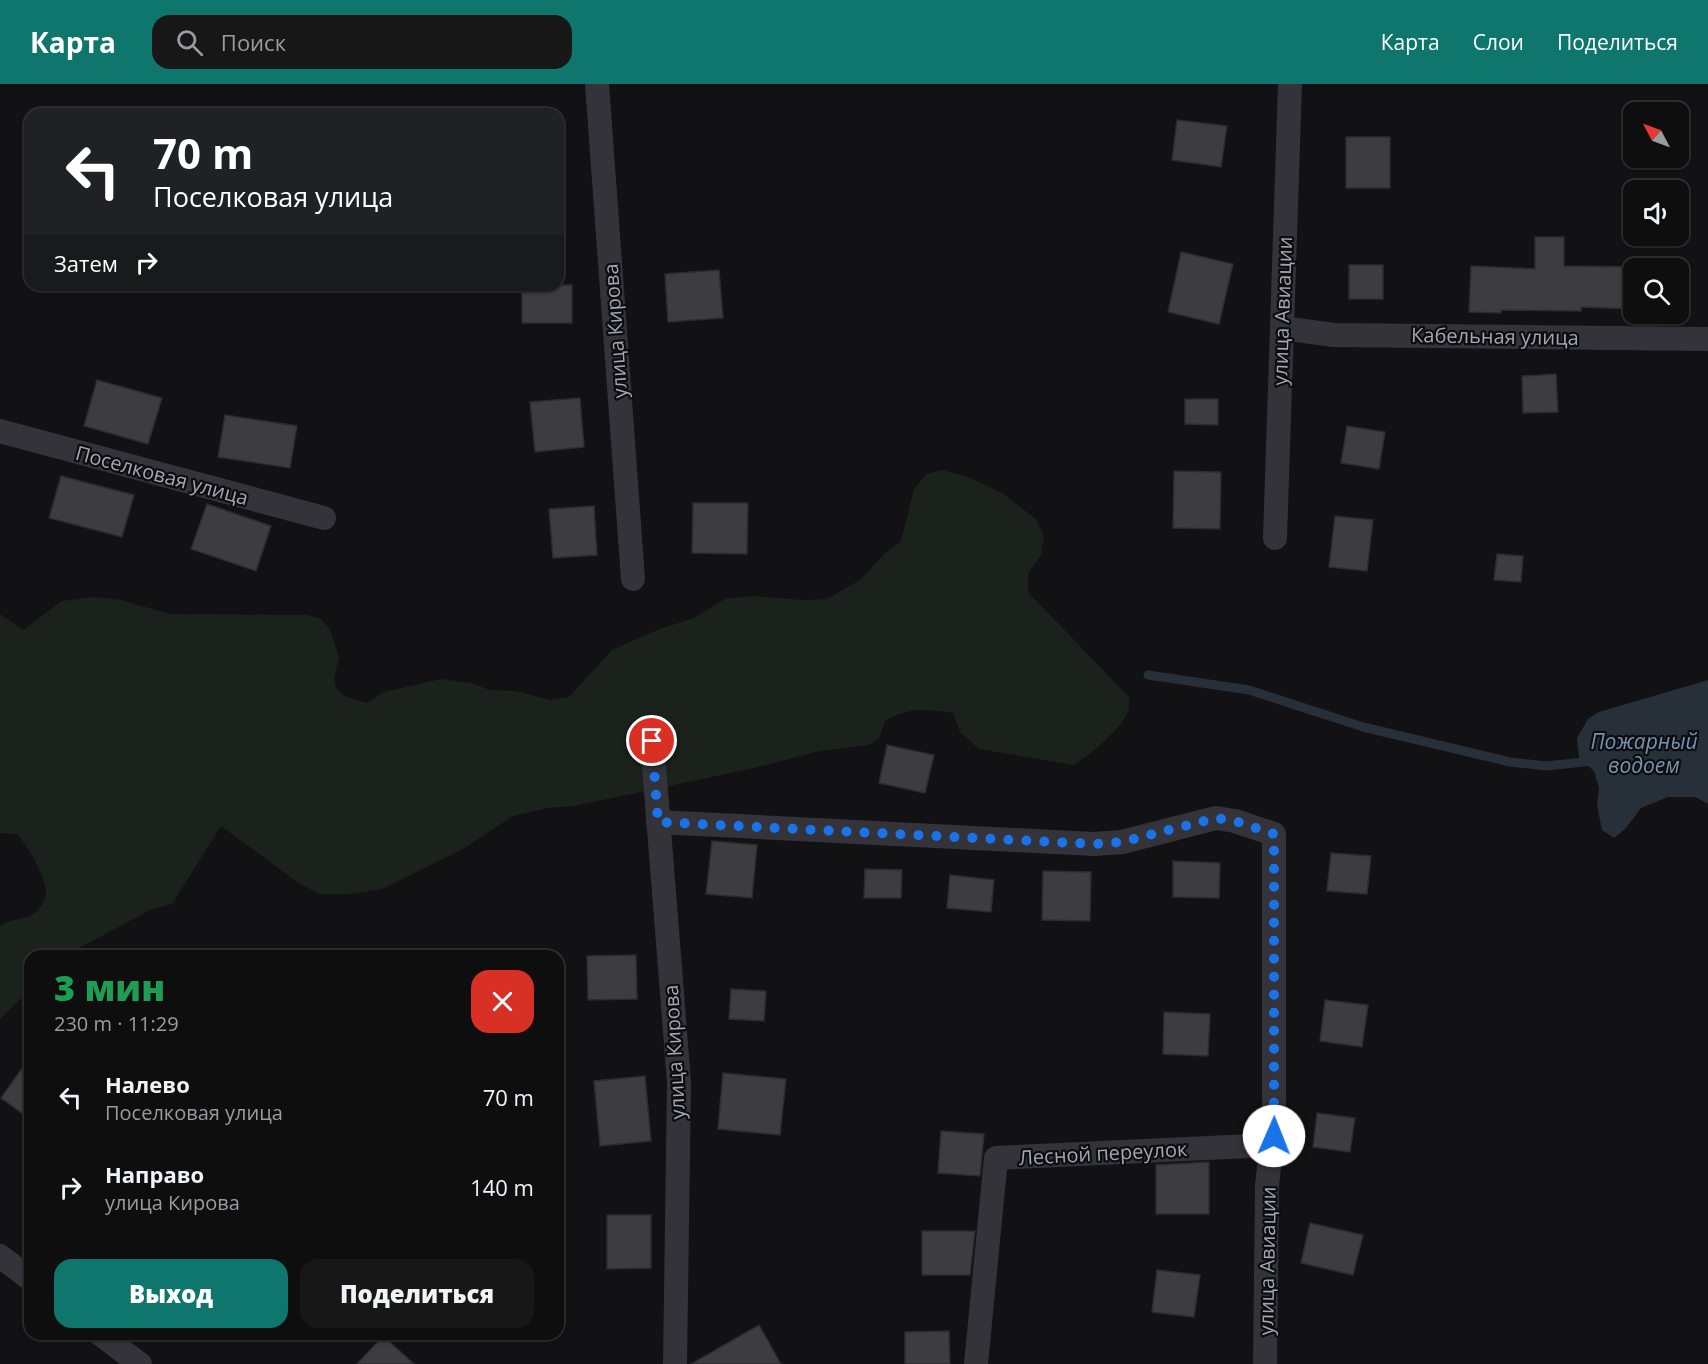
<!DOCTYPE html>
<html lang="ru">
<head>
<meta charset="utf-8">
<style>
	:root { --surface:#0e0e0f; --page:#171718; --text:#f1f3f6; --muted:#9b9c9e; --line:#2e2e2f; --accent:#0f766e }
	body { margin:0; font-family:"Open Sans",sans-serif; background:var(--page); color:var(--text); height:100vh; display:flex; flex-direction:column; font-size:22px; white-space:nowrap }
	* { box-sizing:border-box; margin:0 }
	p { font-size:20px; color:var(--muted) }
	.icon { flex:none; width:33px; height:33px; fill:none; stroke:currentColor; stroke-width:2; stroke-linecap:round; stroke-linejoin:round }
	.map { position:relative; flex:1; overflow:hidden }
	.panel { position:absolute; left:24px; top:866px; width:540px; height:390px; display:flex; flex-direction:column; background:var(--surface); border-radius:18px; box-shadow:0 2px 4px #0004,0 0 0 2px var(--line) }
	.panel>* { flex:none }
	.top-card { position:absolute; left:24px; top:24px; width:540px; height:183px; border-radius:18px; box-shadow:0 2px 4px #0004,0 0 0 2px var(--line); background:#202124; color:#fff; overflow:hidden }
	.needle { width:39px; rotate:311deg }
	.buttons { position:absolute; left:1623px; top:18px; display:grid; gap:12px }
	.buttons a { display:grid; place-items:center; width:66px; height:66px; border-radius:12px; background:var(--surface); box-shadow:0 2px 4px #0004,0 0 0 2px var(--line); font-size:30px }
	.pin { position:absolute; display:grid; place-items:center; width:51px; height:51px; color:#fff; margin:-26px; border:3px solid #fff; border-radius:50%; box-shadow:0 2px 6px #0007 }
	.me { position:absolute; width:66px; margin:-33px; rotate:1deg; stroke-linejoin:round; filter:drop-shadow(0 0 4px #0008) }
	.turn { display:flex; align-items:center; gap:21px; height:126px; padding:0 30px; font-size:27px }
	.turn .icon { width:78px; height:78px; stroke-width:2.5 }
	.turn b { display:block; font-size:42px; line-height:51px }
	.then { display:flex; align-items:center; height:57px; padding:0 30px; background:#0003; gap:12px; font-size:22px }
	.round { display:grid; place-items:center; flex:none; width:63px; height:63px; border-radius:18px; background:var(--page) }
	.overview { display:flex; align-items:center; justify-content:space-between; height:102px; padding:0 30px }
	h1 { font-size:36px; font-weight:800; line-height:45px; color:#1e9e55 }
	.primary-button { display:flex; gap:12px; margin-top:auto; padding:12px 30px }
	.primary-button a { flex:1; height:69px; border-radius:18px; background:var(--accent); color:#fff; font-size:24px; font-weight:800; line-height:69px; text-align:center }
	.primary-button a+a { background:var(--page); color:var(--text) }
	ul { padding:0; list-style:none }
	li { display:flex; align-items:center; gap:18px; height:90px; padding:0 30px }
	li div { flex:1 }
	li b { display:block; font-size:22px }
	li em { font-style:normal }
	header { display:flex; align-items:center; gap:36px; box-sizing:border-box; height:84px; padding:0 30px; background:var(--accent); color:#fff }
	header strong { font-size:28px }
	nav { display:flex; gap:33px; margin-inline-start:auto; font-size:21px }
	.search { width:420px; height:54px; background:var(--page); display:flex; align-items:center; gap:15px; box-sizing:border-box; padding:0 21px; border-radius:18px; color:var(--muted); font-size:22px }
	.map>svg:first-child { display:block }
</style>
</head>
<body>
<header>
<strong>Карта</strong>
<div class="search"><svg class="icon" aria-label="search" viewBox="0 0 24 24"><circle cx="10" cy="10" r="6"/><path d="M15 15l6 6"/></svg>Поиск</div>
<nav><a>Карта</a><a>Слои</a><a>Поделиться</a></nav>
</header>
<div class="map">
<svg width="1708" height="1280" viewBox="0 0 1708 1280">
	<rect width="100%" height="100%" fill="#121214"/>
	<path fill="#1a221b" d="M 942,386 L 966,392 L 1002,409 L 1036,435 L 1044,452 L 1041,471 L 1028,490 L 1028,508 L 1129,613 C 1129,618 1129,624 1128,628 C 1121,645 1090,671 1074,681 L 979,665 L 960,648 L 953,629 C 926,625 909,623 885,637 L 879,654 L 869,661 L 820,667 L 754,684 L 574,722 L 547,724 L 513,732 L 463,765 L 382,805 L 349,810 L 319,810 L 297,798 L 221,742 L 172,820 L 150,826 L 66,871 L 30,872 L 30,906 L 0,935 L 0,842 C 10,834 24,837 35,829 C 40,824 46,816 46,809 C 47,794 27,761 17,750 L 0,749 L 0,530 L 23,546 L 62,517 L 95,513 L 121,516 L 170,530 L 306,531 L 320,534 L 330,545 L 339,573 L 334,594 L 336,604 L 344,612 L 367,619 L 384,608 L 441,595 L 471,599 L 490,606 L 516,607 L 550,616 L 569,613 L 612,566 L 660,545 L 694,534 L 725,515 L 753,512 L 803,516 L 827,515 L 860,496 L 886,468 L 901,457 L 914,405 L 927,390 Z"/>
	<path fill="#273038" d="M 1708,596 L 1708,720 L 1695,713 L 1668,713 L 1641,724 L 1626,744 L 1614,754 L 1602,746 L 1597,721 L 1599,704 L 1594,687 L 1579,674 L 1577,654 L 1588,635 L 1599,628 Z"/>
	<g fill="none" stroke-linecap="round" stroke-linejoin="round">
		<path stroke="#273038" stroke-width="9" d="M 1148,591 L 1249,606 L 1363,643 L 1510,678 L 1546,682 L 1593,677"/>
	</g>
	<g fill="#3c3c41" stroke="#2c2c30" stroke-width="1.5">
		<path d="M 1177,36 L 1227,42 L 1221,83 L 1172,76 Z"/>
		<rect x="1346" y="53" width="44" height="51"/>
		<path d="M 1535,153 L 1564,153 L 1564,182 L 1634,183 L 1634,225 L 1581,223 L 1581,227 L 1501,226 L 1501,229 L 1469,228 L 1471,182 L 1535,185 Z"/>
		<path d="M 1181,168 L 1233,180 L 1219,240 L 1168,228 Z"/>
		<rect x="1349" y="181" width="34" height="34"/>
		<path d="M 719,186 L 723,234 L 668,238 L 665,190 Z"/>
		<rect x="522" y="201" width="50" height="38"/>
		<path d="M 1556,290 L 1558,328 L 1523,329 L 1522,292 Z"/>
		<path d="M 97,296 L 162,314 L 148,360 L 84,342 Z"/>
		<path d="M 580,314 L 584,363 L 535,368 L 530,318 Z"/>
		<path d="M 1185,315 L 1218,315 L 1218,341 L 1185,340 Z"/>
		<path d="M 225,331 L 297,342 L 290,384 L 218,373 Z"/>
		<path d="M 1347,342 L 1385,348 L 1379,385 L 1341,379 Z"/>
		<path d="M 1174,387 L 1221,388 L 1220,445 L 1173,444 Z"/>
		<path d="M 61,392 L 134,411 L 122,453 L 49,434 Z"/>
		<path d="M 693,419 L 748,419 L 747,470 L 692,469 Z"/>
		<path d="M 207,420 L 271,442 L 256,487 L 191,465 Z"/>
		<path d="M 594,422 L 597,471 L 553,474 L 549,425 Z"/>
		<path d="M 1335,432 L 1373,436 L 1367,487 L 1329,483 Z"/>
		<path d="M 1497,470 L 1523,472 L 1521,498 L 1494,496 Z"/>
		<path d="M 887,661 L 934,671 L 925,709 L 879,699 Z"/>
		<path d="M 712,757 L 757,761 L 752,814 L 706,810 Z"/>
		<path d="M 1331,769 L 1371,772 L 1367,810 L 1327,807 Z"/>
		<path d="M 1173,777 L 1220,779 L 1219,814 L 1173,813 Z"/>
		<path d="M 865,785 L 902,786 L 901,814 L 864,814 Z"/>
		<path d="M 1043,787 L 1091,788 L 1090,837 L 1042,836 Z"/>
		<path d="M 950,791 L 994,796 L 991,828 L 947,824 Z"/>
		<path d="M 636,871 L 637,915 L 588,916 L 587,872 Z"/>
		<path d="M 731,905 L 766,907 L 764,937 L 729,935 Z"/>
		<path d="M 1325,916 L 1368,921 L 1362,963 L 1320,957 Z"/>
		<path d="M 1164,928 L 1210,930 L 1208,972 L 1163,970 Z"/>
		<path d="M 30,973 L 30,1035 L 1,1014 Z"/>
		<path d="M 723,989 L 786,995 L 780,1051 L 718,1045 Z"/>
		<path d="M 645,992 L 651,1057 L 600,1062 L 594,997 Z"/>
		<path d="M 1317,1029 L 1355,1034 L 1350,1068 L 1313,1063 Z"/>
		<path d="M 941,1047 L 984,1050 L 980,1092 L 938,1089 Z"/>
		<path d="M 1209,1078 L 1209,1130 L 1156,1130 L 1156,1081 Z"/>
		<path d="M 607,1131 L 651,1131 L 651,1184 L 607,1185 Z"/>
		<path d="M 1310,1139 L 1363,1151 L 1353,1191 L 1301,1179 Z"/>
		<path d="M 922,1147 L 975,1147 L 970,1191 L 922,1191 Z"/>
		<path d="M 1157,1186 L 1200,1191 L 1194,1233 L 1152,1228 Z"/>
		<path d="M 759,1241 L 781,1280 L 691,1280 Z"/>
		<path d="M 949,1247 L 950,1280 L 905,1280 L 905,1248 Z"/>
		<path d="M 383,1252 L 414,1280 L 357,1280 Z"/>
	</g>
	<g fill="none" stroke-linecap="round" stroke-linejoin="round">
		<g stroke="#333339" stroke-width="24">
			<path d="M 597,0 L 633,495"/>
			<path d="M 1282,244 L 1334,251 L 1708,255"/>
			<path d="M 0,347 L 324,434"/>
			<path d="M 1275,454 L 1290,0"/>
			<path d="M 652,657 L 679,998 L 675,1280"/>
			<path d="M 658,738 L 1094,760 L 1122,758 L 1216,734 L 1235,737 L 1274,750 L 1274,1034 L 1267,1102 L 1265,1280"/>
			<path d="M 0,1172 L 30,1195"/>
			<path d="M 100,1250 L 140,1280"/>
			<path d="M 976,1280 L 996,1074 L 1272,1061"/>
		</g>
	</g>
	<g fill="none" stroke-linecap="round" stroke-linejoin="round">
		<path stroke="#1a73e8" stroke-width="10" stroke-dasharray="0 18" d="M 652,657 L 658,738 L 1094,760 L 1122,758 L 1216,734 L 1235,737 L 1274,750 L 1274,1052"/>
	</g>
	<g text-anchor="middle" dominant-baseline="central" stroke-width="4.5" stroke-linejoin="round" paint-order="stroke">
		<g font-size="20" fill="#a2a7b5" stroke="#0d0d0f">
			<text transform="translate(1282 227) rotate(-88)">улица Авиации</text>
			<text transform="translate(615 247) rotate(-94)">улица Кирова</text>
			<text transform="translate(1495 252) rotate(1)">Кабельная улица</text>
			<text transform="translate(162 391) rotate(15)">Поселковая улица</text>
			<text transform="translate(674 968) rotate(-93)">улица Кирова</text>
			<text transform="translate(1103 1069) rotate(-3)">Лесной переулок</text>
			<text transform="translate(1267 1177) rotate(-89)">улица Авиации</text>
		</g>
		<g font-size="21" font-style="italic" fill="#7693b3" stroke="#0d0d0f">
			<text x="1644" y="657">Пожарный<tspan x="1644" dy="24">водоем</tspan></text>
		</g>
	</g>
</svg>
<div class="buttons">
<a><svg class="needle" viewBox="-14 -14 28 28"><path d="M0-13l5 13h-10z" fill="#e53935"/><path d="M0 13l5-13h-10z" fill="#9b9c9e"/></svg></a>
<a><svg class="icon" aria-label="sound" viewBox="0 0 24 24"><path d="M4 9h4l5-4v14l-5-4H4zM17 9q2 3 0 6"/></svg></a>
<a><svg class="icon" aria-label="search" viewBox="0 0 24 24"><circle cx="10" cy="10" r="6"/><path d="M15 15l6 6"/></svg></a>
</div>
<div class="pin" style="left:652px;top:657px;background:#d93025"><svg class="icon" aria-label="arrive" viewBox="0 0 24 24"><path d="M6 21V4h12l-3 4 3 4H6"/></svg></div>
<svg class="me" style="left:1274px;top:1052px" viewBox="-20 -20 40 40"><circle r="19" fill="#fff"/><path d="M0-13L10 11 0 6-10 11z" fill="#1a73e8"/></svg>
<div class="top-card">
<div class="turn"><svg class="icon" aria-label="left" viewBox="0 0 24 24"><path d="M17 20v-9H6M10 6l-5 5 5 5"/></svg><div><b>70 m</b>Поселковая улица</div></div>
<div class="then">Затем<svg class="icon" aria-label="right" viewBox="0 0 24 24"><path d="M7 20v-9h11M14 6l5 5-5 5"/></svg></div>
</div>
<section class="panel">
<div class="overview"><div><h1>3 мин</h1><p>230 m · 11:29</p></div><a class="round" style="background:#d93025;color:#fff"><svg class="icon" aria-label="close" viewBox="0 0 24 24"><path d="M6 6l12 12M18 6L6 18"/></svg></a></div>
<ul>
<li><svg class="icon" aria-label="left" viewBox="0 0 24 24"><path d="M17 20v-9H6M10 6l-5 5 5 5"/></svg><div><b>Налево</b><p>Поселковая улица</p></div><em>70 m</em></li>
<li><svg class="icon" aria-label="right" viewBox="0 0 24 24"><path d="M7 20v-9h11M14 6l5 5-5 5"/></svg><div><b>Направо</b><p>улица Кирова</p></div><em>140 m</em></li>
</ul>
<div class="primary-button"><a>Выход</a><a>Поделиться</a></div>
</section>
</div>
</body>
</html>
